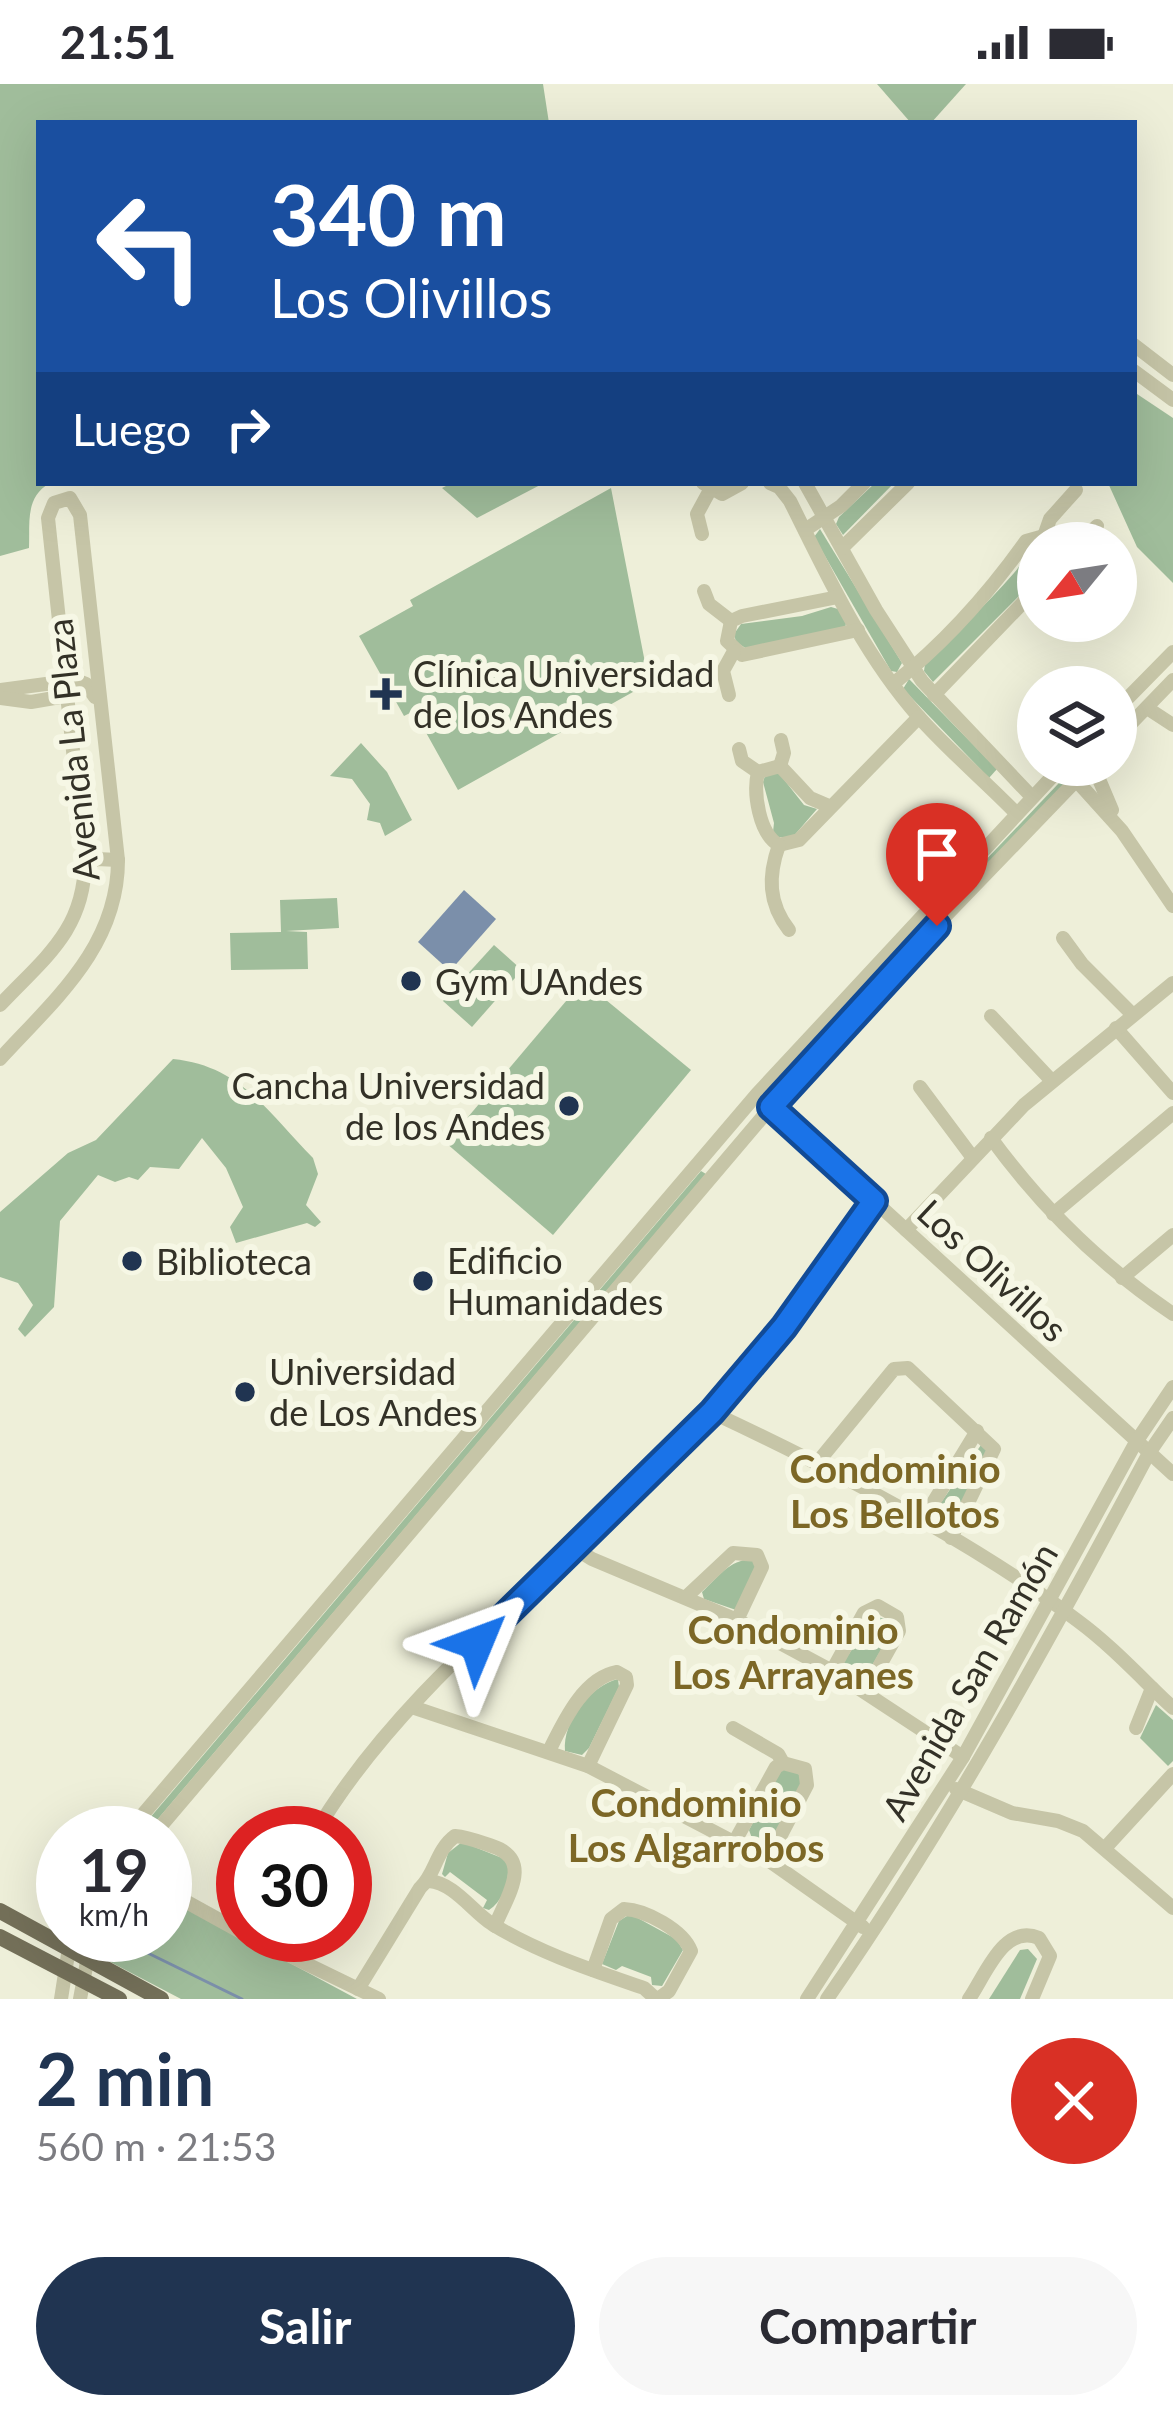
<!DOCTYPE html>
<html lang="es">
<head>
<meta charset="utf-8">
<style>
	:root { --surface:#fff; --page:#f7f7f7; --text:#2b2b33; --muted:#7c7c81; --accent:#203451 }
	body { margin:0; font-family:Lato,sans-serif; background:var(--page); color:var(--text); height:100vh; display:flex; flex-direction:column; font-size:45px; white-space:nowrap }
	* { box-sizing:border-box; margin:0 }
	p { font-size:39px; color:var(--muted) }
	.icon { flex:none; width:66px; height:66px; fill:none; stroke:currentColor; stroke-width:2; stroke-linecap:round; stroke-linejoin:round }
	.map { position:relative; height:1915px; overflow:hidden }
	.drawer { display:flex; flex-direction:column; background:var(--surface); flex:1 }
	.drawer>* { flex:none }
	.top-card { position:absolute; left:36px; top:36px; width:1101px; height:366px; border-radius:0px; box-shadow:0 12px 48px #0002; background:#1a4fa0; color:#fff; overflow:hidden }
	.needle { width:78px; rotate:240deg }
	.fabs { position:absolute; left:1017px; top:438px; display:grid; gap:24px }
	.fabs a { display:grid; place-items:center; width:120px; height:120px; border-radius:50%; background:var(--surface); box-shadow:0 12px 48px #0002; font-size:60px }
	.speed { position:absolute; left:36px; top:1722px; display:flex; gap:24px; font-size:60px; font-weight:700; text-align:center }
	.speed>* { display:grid; place-content:center; width:156px; height:156px; border-radius:50%; background:var(--surface); box-shadow:0 12px 48px #0002; line-height:1 }
	.speed small { font-size:30px; font-weight:400 }
	.speed .limit { border:18px solid #d22; background:#fff; color:#111 }
	.pin { position:absolute; display:grid; place-items:center; width:102px; height:102px; color:#fff; margin:-123px -51px; border-radius:50% 50% 50% 0; rotate:-45deg; box-shadow:0 0 12px #0007 }
	.pin .icon { rotate:45deg }
	.me { position:absolute; width:132px; margin:-66px; rotate:46deg; stroke-linejoin:round; filter:drop-shadow(0 0 9px #0008) }
	.turn { display:flex; align-items:center; gap:42px; height:252px; padding:0 36px; font-size:54px }
	.turn .icon { width:156px; height:156px; stroke-width:2.5 }
	.turn b { display:block; font-size:84px; line-height:102px }
	.then { display:flex; align-items:center; height:114px; padding:0 36px; background:#0003; gap:24px; font-size:45px }
	.round { display:grid; place-items:center; flex:none; width:126px; height:126px; border-radius:63px; background:var(--page) }
	.headline { display:flex; align-items:center; justify-content:space-between; height:204px; padding:0 36px }
	h1 { font-size:72px; font-weight:700; line-height:90px; color:var(--accent) }
	.primary-button { display:flex; gap:24px; margin-top:auto; padding:24px 36px }
	.primary-button a { flex:1; height:138px; border-radius:72px; background:var(--accent); color:#fff; font-size:48px; font-weight:700; line-height:138px; text-align:center }
	.primary-button a+a { background:var(--page); color:var(--text) }
	.status { display:flex; justify-content:space-between; align-items:center; height:84px; padding:0 60px; background:var(--surface); direction:ltr }
	.status svg { height:33px; fill:currentColor }
	.map>svg:first-child { display:block }
</style>
</head>
<body>
<div class="status"><b>21:51</b><svg viewBox="0 0 49 12"><path d="M0 12V9h3v3zM5 12V6h3v6zM10 12V3h3v9zM15 12V0h3v12zM26 1h20v11H26zM47 4h2v5h-2z"/></svg></div>
<div class="map">
<svg width="1173" height="1915" viewBox="0 0 1173 1915">
	<rect width="100%" height="100%" fill="#eeefd9"/>
	<g fill="#a0bd9b">
		<path d="M 0,0 L 543,0 L 549,39 L 39,39 L 39,399 L 50,399 C 25,413 30,438 29,464 L 0,472 Z"/>
		<path d="M 877,0 L 966,0 L 931,39 L 911,39 Z"/>
		<path d="M 1134,308 L 1173,334 L 1173,499 L 1137,463 L 1108,399 L 1134,399 Z"/>
		<path d="M 452,399 L 544,399 L 477,434 L 442,404 Z"/>
		<path d="M 875,399 L 894,399 L 843,451 L 836,440 L 839,433 Z"/>
		<path d="M 611,404 L 649,599 L 458,706 L 414,627 L 404,632 L 359,552 L 413,522 L 410,516 Z"/>
		<path d="M 820,445 L 902,579 L 897,588 L 891,587 L 814,453 Z"/>
		<path d="M 1038,459 L 1038,493 L 933,598 L 924,587 L 925,580 C 954,549 986,522 1014,489 C 1024,478 1026,466 1038,459 Z"/>
		<path d="M 831,523 L 838,525 L 846,539 L 845,545 C 812,553 780,555 747,565 L 736,558 L 734,550 L 741,540 L 802,532 Z"/>
		<path d="M 909,595 L 997,685 L 989,694 L 903,605 Z"/>
		<path d="M 361,659 L 387,688 L 412,736 L 385,752 L 380,739 L 367,736 L 370,720 L 352,695 L 330,692 Z"/>
		<path d="M 1076,681 L 1083,681 L 774,1009 L 771,1002 Z"/>
		<path d="M 778,688 L 804,721 L 817,725 L 792,754 L 777,753 L 773,748 L 774,739 L 763,698 L 765,692 Z"/>
		<path d="M 337,814 L 339,844 L 286,847 L 307,848 L 308,885 L 231,886 L 230,849 L 281,848 L 280,816 Z"/>
		<path d="M 494,861 L 522,886 L 472,943 L 443,917 Z"/>
		<path d="M 583,897 L 691,986 L 553,1151 L 446,1059 Z"/>
		<path d="M 173,975 C 242,982 268,1029 313,1074 L 318,1090 L 306,1121 L 321,1138 L 315,1143 L 307,1139 L 236,1159 L 230,1143 L 243,1123 L 226,1084 L 202,1054 L 179,1085 L 150,1083 L 138,1096 L 129,1093 L 115,1098 L 98,1091 L 60,1137 L 54,1223 L 25,1253 L 18,1245 L 33,1221 L 18,1199 L 0,1193 L 0,1128 L 68,1069 L 96,1056 Z"/>
		<path d="M 701,1087 L 706,1090 L 146,1749 L 137,1749 Z"/>
		<path d="M 981,1361 L 988,1368 L 952,1439 L 939,1439 L 935,1427 Z"/>
		<path d="M 752,1475 L 757,1481 L 736,1526 L 704,1515 L 702,1508 C 718,1493 729,1476 752,1475 Z"/>
		<path d="M 874,1532 L 885,1535 L 892,1547 L 866,1592 L 856,1596 L 846,1589 L 843,1579 Z"/>
		<path d="M 618,1595 L 619,1603 L 589,1664 L 582,1671 L 565,1667 C 562,1638 591,1601 618,1595 Z"/>
		<path d="M 1156,1621 L 1173,1636 L 1173,1677 L 1168,1682 L 1140,1654 Z"/>
		<path d="M 781,1685 L 795,1685 L 804,1698 L 769,1759 L 760,1763 L 754,1760 L 749,1746 Z"/>
		<path d="M 462,1758 L 507,1776 C 511,1794 504,1816 489,1826 L 483,1824 L 487,1816 L 450,1788 L 445,1793 L 442,1790 L 448,1769 Z"/>
		<path d="M 165,1812 L 357,1915 L 181,1915 L 97,1871 L 94,1851 L 165,1851 Z"/>
		<path d="M 627,1832 L 634,1832 L 676,1855 L 683,1866 L 662,1902 L 652,1901 L 651,1893 L 622,1882 L 616,1886 L 602,1880 L 619,1837 Z"/>
		<path d="M 1028,1865 L 1037,1875 L 1020,1915 L 989,1915 L 1020,1866 Z"/>
	</g>
	<path fill="#7b8faa" d="M 464,806 L 496,835 L 450,887 L 418,858 Z"/>
	<g fill="none" stroke-linecap="round" stroke-linejoin="round">
		<path stroke="#7b8faa" stroke-width="3" d="M 111,1851 L 242,1915"/>
		<g stroke="#c6c5a7" stroke-width="14">
			<path d="M 1134,261 L 1173,291"/>
			<path d="M 1134,287 L 1173,316"/>
			<path d="M 703,399 L 722,410 L 742,399"/>
			<path d="M 770,399 L 779,403 L 790,417 C 827,491 863,570 918,632 C 949,667 985,697 1017,730"/>
			<path d="M 805,399 L 876,526 L 922,597 L 1032,713"/>
			<path d="M 805,446 L 841,422 L 864,399"/>
			<path d="M 702,450 L 697,430 L 710,406"/>
			<path d="M 1044,452 L 1050,435 L 1076,406"/>
			<path d="M 1079,459 L 1097,442"/>
			<path d="M 842,464 L 908,399"/>
			<path d="M 704,507 L 709,520 L 731,537"/>
			<path d="M 838,513 L 742,532 L 731,537 L 727,557 L 742,571 L 858,546"/>
			<path d="M 893,600 C 943,560 989,509 1026,457 L 1044,452 L 1055,459"/>
			<path d="M 0,606 L 76,596 L 86,600 L 95,613"/>
			<path d="M 729,611 L 723,587 L 734,567"/>
			<path d="M 934,611 L 1038,503"/>
			<path d="M 0,614 L 31,618 L 66,612"/>
			<path d="M 1147,624 L 1173,641"/>
			<path d="M 1116,626 L 1173,568"/>
			<path d="M 1116,655 L 1173,596"/>
			<path d="M 739,665 L 742,677 L 758,688"/>
			<path d="M 1093,681 L 1112,726"/>
			<path d="M 780,682 L 784,669 L 781,656"/>
			<path d="M 1076,696 L 1122,747 L 1173,822"/>
			<path d="M 831,723 L 810,714 L 780,682 L 758,688 C 753,709 759,750 779,761 L 799,756 L 919,633"/>
			<path d="M 779,761 C 768,792 768,819 789,846"/>
			<path d="M 85,782 L 97,775 L 118,776"/>
			<path d="M 1063,854 L 1082,880 L 1132,930"/>
			<path d="M 0,921 C 44,874 84,847 85,778 L 48,434 L 54,419 L 70,414 L 80,431 L 118,776 C 118,863 54,916 0,975"/>
			<path d="M 991,932 L 1051,996"/>
			<path d="M 1116,944 L 1173,1009"/>
			<path d="M 920,1003 L 973,1074"/>
			<path d="M 765,1017 L 1173,1390"/>
			<path d="M 991,1054 C 1042,1124 1100,1181 1173,1230"/>
			<path d="M 1053,1130 L 1173,1029"/>
			<path d="M 906,1146 L 1024,1021 L 1173,899"/>
			<path d="M 1122,1194 L 1173,1151"/>
			<path d="M 711,1328 C 833,1385 971,1456 1078,1537 C 1112,1562 1142,1595 1173,1624"/>
			<path d="M 817,1379 L 894,1285 L 908,1284 L 994,1365 L 951,1454"/>
			<path d="M 922,1437 L 977,1347"/>
			<path d="M 574,1464 L 592,1475 L 737,1536 L 832,1587 L 963,1673"/>
			<path d="M 686,1513 L 733,1469 L 757,1471 L 762,1483 L 737,1536"/>
			<path d="M 832,1587 L 864,1529 L 878,1522 L 897,1533 L 899,1547 L 865,1608"/>
			<path d="M 412,1623 L 588,1682 L 768,1776 L 863,1843"/>
			<path d="M 733,1644 L 778,1670 L 783,1679"/>
			<path d="M 1136,1644 L 1152,1604"/>
			<path d="M 549,1667 C 563,1639 583,1594 617,1588 L 626,1593 L 627,1601 L 588,1682"/>
			<path d="M 956,1705 L 1012,1729 L 1058,1737 L 1083,1747 L 1173,1824"/>
			<path d="M 127,1749 L 757,1010 L 1063,681"/>
			<path d="M 155,1749 L 771,1023 L 906,873 L 1091,681"/>
			<path d="M 315,1749 C 395,1614 527,1514 638,1405 C 727,1316 802,1220 875,1117"/>
			<path d="M 735,1757 L 776,1683 L 783,1679 L 805,1685 L 807,1701 L 768,1776"/>
			<path d="M 1106,1763 L 1173,1690"/>
			<path d="M 429,1797 C 454,1799 472,1827 492,1840 C 539,1869 592,1886 644,1904 L 656,1915"/>
			<path d="M 165,1806 L 243,1849"/>
			<path d="M 247,1851 L 379,1915"/>
			<path d="M 593,1886 L 611,1835 L 624,1825 C 646,1826 683,1846 691,1867 L 669,1907 L 658,1915"/>
			<path d="M 358,1905 L 420,1804 C 435,1791 436,1766 455,1752 C 468,1753 480,1758 492,1762 C 534,1776 507,1812 495,1842"/>
			<path d="M 61,1915 L 71,1851"/>
			<path d="M 80,1915 L 92,1851"/>
			<path d="M 807,1915 L 963,1673 L 1136,1358 L 1173,1303"/>
			<path d="M 827,1915 C 949,1739 1049,1557 1149,1369 L 1173,1334"/>
			<path d="M 969,1915 C 986,1890 1004,1839 1039,1854 L 1050,1872 L 1032,1915"/>
		</g>
		<g stroke="#747059" stroke-width="16">
			<path d="M 0,1827 L 161,1915"/>
			<path d="M 0,1853 L 119,1915"/>
		</g>
	</g>
	<g fill="none" stroke-linecap="round" stroke-linejoin="round">
		<defs>
			<path id="route" d="M 477,1559 L 712,1328 L 784,1243 L 874,1117 L 771,1023 L 937,842"/>
		</defs>
		<use href="#route" stroke="#114b97" stroke-width="30"/>
		<use href="#route" stroke="#1a73e8" stroke-width="21"/>
	</g>
	<g fill="#203451" stroke="#f6f7e5" stroke-width="4.5">
		<path d="M380 592h12v12h12v12h-12v12h-12v-12h-12v-12h12z"/>
		<circle cx="411" cy="897" r="12"/>
		<circle cx="569" cy="1022" r="12"/>
		<circle cx="132" cy="1177" r="12"/>
		<circle cx="423" cy="1197" r="12"/>
		<circle cx="245" cy="1308" r="12"/>
	</g>
	<g text-anchor="middle" dominant-baseline="central" stroke-width="12" stroke-linejoin="round" paint-order="stroke">
		<g font-size="36" fill="#333127" stroke="#f6f7e5" text-anchor="start">
			<text x="413" y="589">Clínica Universidad<tspan x="413" dy="41">de los Andes</tspan></text>
			<text x="435" y="897">Gym UAndes</text>
			<text x="545" y="1001" text-anchor="end">Cancha Universidad<tspan x="545" dy="41">de los Andes</tspan></text>
			<text x="447" y="1176">Edificio<tspan x="447" dy="41">Humanidades</tspan></text>
			<text x="156" y="1177">Biblioteca</text>
			<text x="269" y="1287">Universidad<tspan x="269" dy="41">de Los Andes</tspan></text>
		</g>
		<g font-size="36" fill="#333127" stroke="#f6f7e5">
			<text transform="translate(72 666) rotate(-96)">Avenida La Plaza</text>
			<text transform="translate(993 1186) rotate(43)">Los Olivillos</text>
			<text transform="translate(969 1597) rotate(-60)">Avenida San Ramón</text>
		</g>
		<g font-size="39" font-weight="bold" fill="#7c6726" stroke="#f6f7e5">
			<text x="895" y="1384">Condominio<tspan x="895" dy="45">Los Bellotos</tspan></text>
			<text x="793" y="1545">Condominio<tspan x="793" dy="45">Los Arrayanes</tspan></text>
			<text x="696" y="1718">Condominio<tspan x="696" dy="45">Los Algarrobos</tspan></text>
		</g>
	</g>
</svg>
<div class="fabs">
<a><svg class="needle" viewBox="-14 -14 28 28"><path d="M0-13l5 13h-10z" fill="#e53935"/><path d="M0 13l5-13h-10z" fill="#7c7c81"/></svg></a>
<a><svg class="icon" aria-label="layers" viewBox="0 0 24 24"><path d="M12 4l9 5-9 5-9-5zM3 14l9 5 9-5"/></svg></a>
</div>
<div class="speed"><div>19<small>km/h</small></div><div class="limit">30</div></div>
<div class="pin" style="left:937px;top:842px;background:#d93025"><svg class="icon" aria-label="arrive" viewBox="0 0 24 24"><path d="M6 21V4h12l-3 4 3 4H6"/></svg></div>
<svg class="me" style="left:477px;top:1559px" viewBox="-20 -20 40 40"><path d="M0-17L14 15 0 8-14 15z" fill="#1a73e8" stroke="#fff" stroke-width="4"/></svg>
<div class="top-card">
<div class="turn"><svg class="icon" aria-label="left" viewBox="0 0 24 24"><path d="M17 20v-9H6M10 6l-5 5 5 5"/></svg><div><b>340 m</b>Los Olivillos</div></div>
<div class="then">Luego<svg class="icon" aria-label="right" viewBox="0 0 24 24"><path d="M7 20v-9h11M14 6l5 5-5 5"/></svg></div>
</div>
</div>
<section class="drawer">
<div class="headline"><div><h1>2 min</h1><p>560 m · 21:53</p></div><a class="round" style="background:#d93025;color:#fff"><svg class="icon" aria-label="close" viewBox="0 0 24 24"><path d="M6 6l12 12M18 6L6 18"/></svg></a></div>
<div class="primary-button"><a>Salir</a><a>Compartir</a></div>
</section>
</body>
</html>
